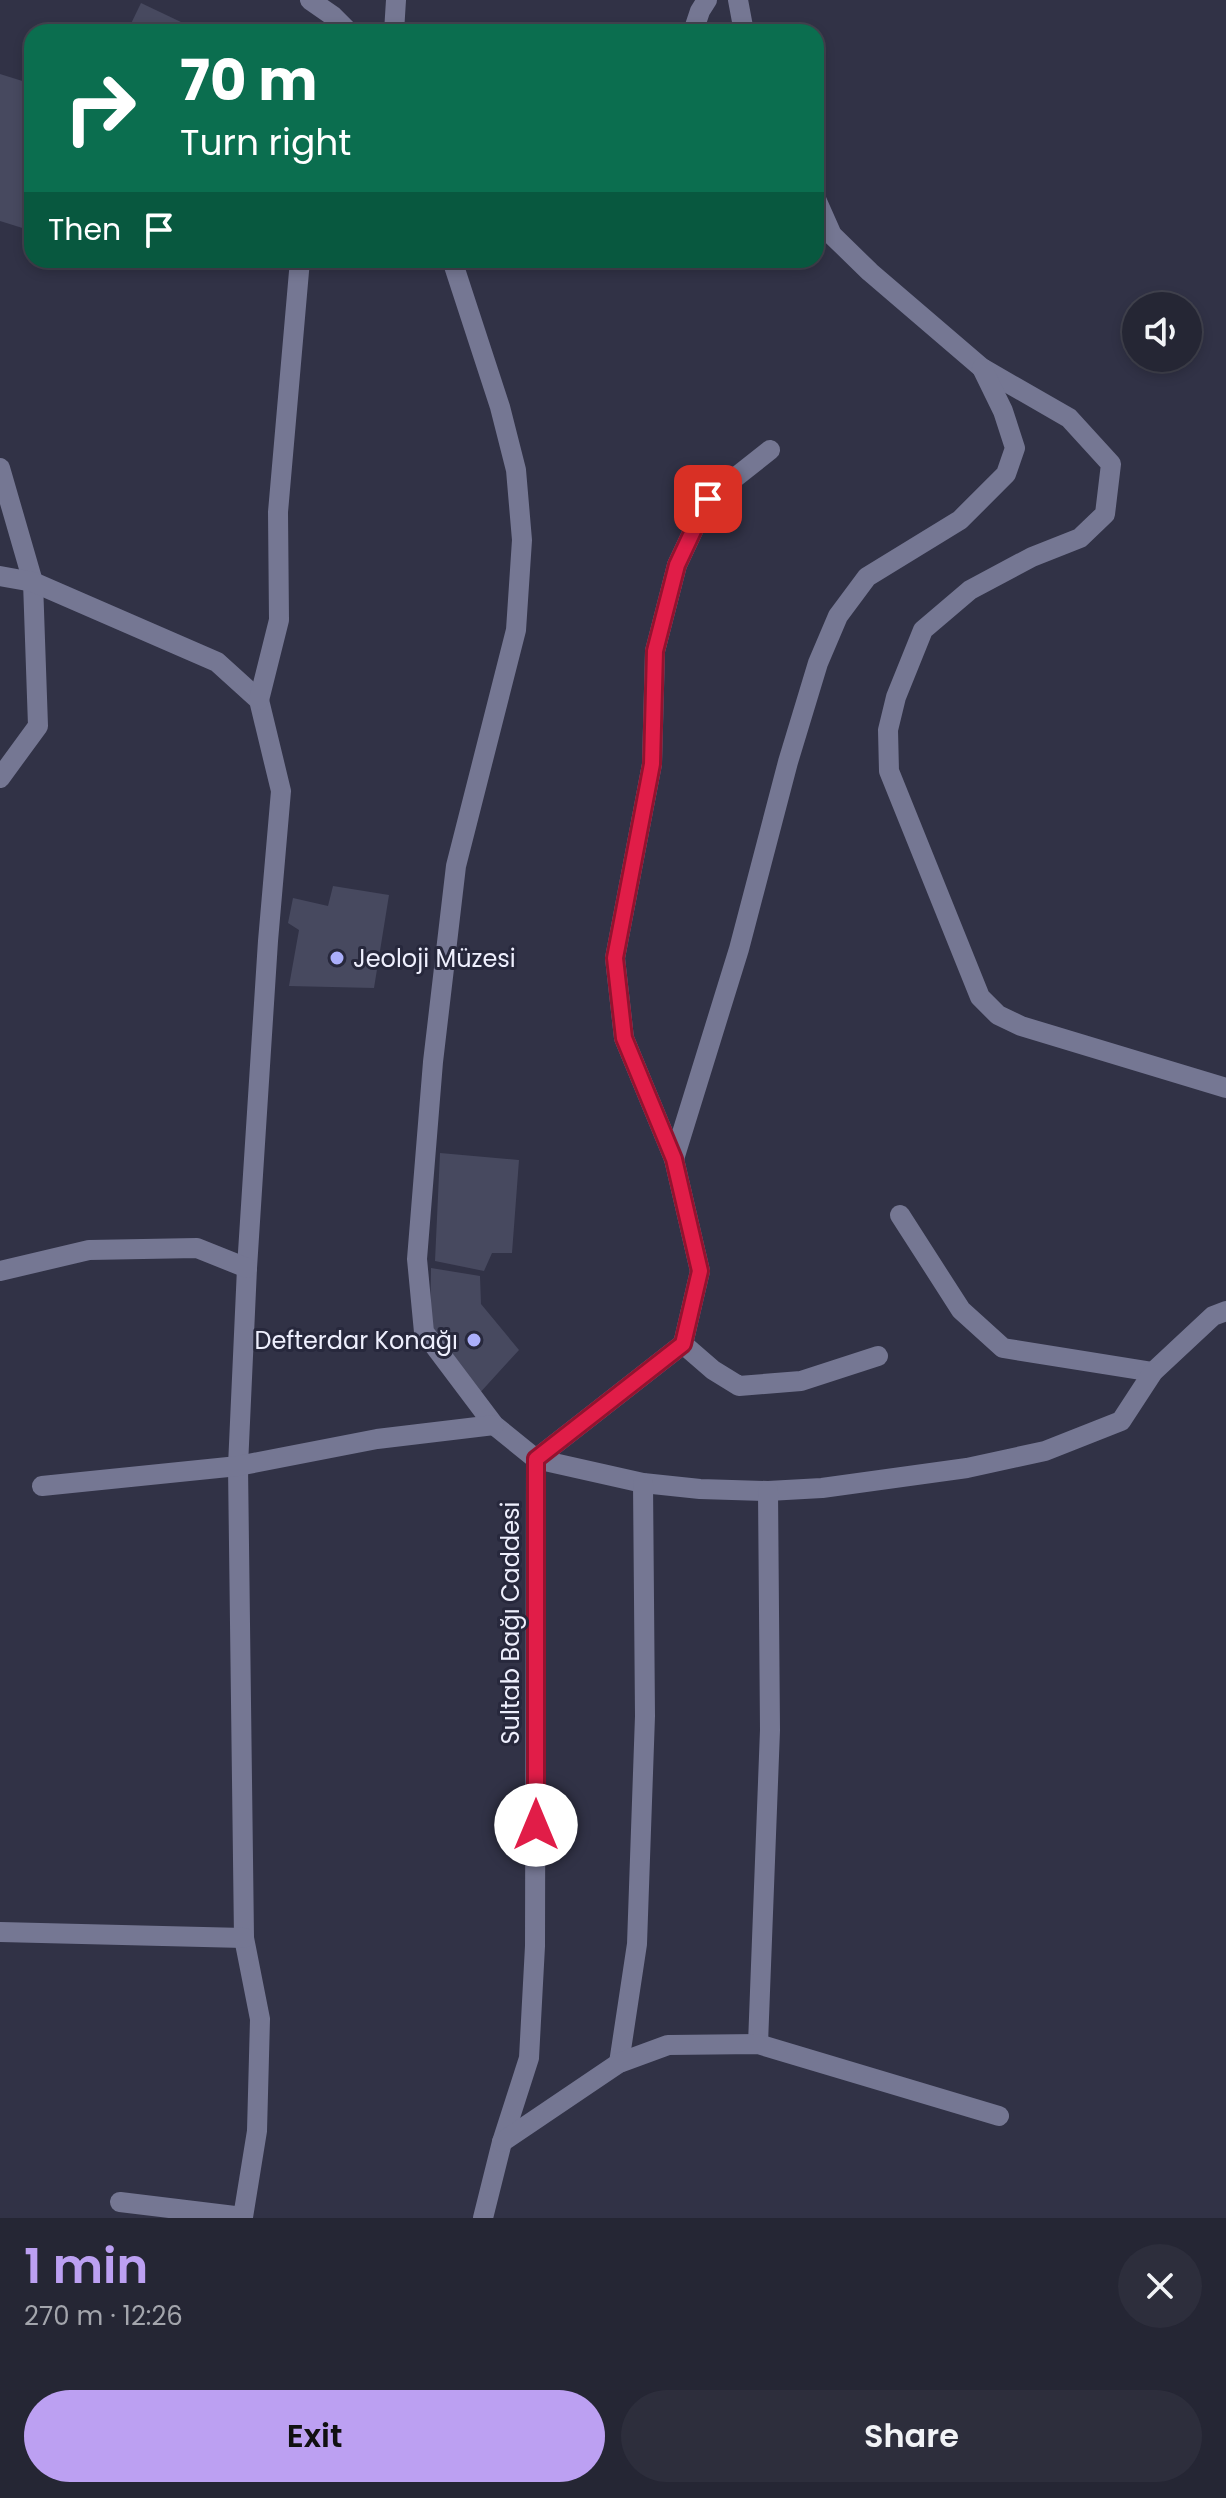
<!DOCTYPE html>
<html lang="en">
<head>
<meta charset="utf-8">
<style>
	:root { --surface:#252634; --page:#2d2e3c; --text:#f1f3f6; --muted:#a3a5ac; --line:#42434f; --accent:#bca0f2 }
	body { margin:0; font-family:Poppins,sans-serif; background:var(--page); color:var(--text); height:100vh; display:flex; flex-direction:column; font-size:30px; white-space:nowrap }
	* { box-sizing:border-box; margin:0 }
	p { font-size:26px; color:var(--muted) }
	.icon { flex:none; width:44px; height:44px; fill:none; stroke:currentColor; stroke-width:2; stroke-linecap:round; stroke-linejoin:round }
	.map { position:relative; height:2218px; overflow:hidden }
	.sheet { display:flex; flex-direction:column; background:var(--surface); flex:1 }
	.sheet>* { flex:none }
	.banner { position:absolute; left:24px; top:24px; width:800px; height:244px; border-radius:24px; box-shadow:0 4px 12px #0003,0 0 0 2px var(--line); background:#0b6e4f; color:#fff; overflow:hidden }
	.tools { position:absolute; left:1122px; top:292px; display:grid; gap:16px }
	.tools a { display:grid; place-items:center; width:80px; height:80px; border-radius:50%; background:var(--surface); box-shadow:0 4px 12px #0003,0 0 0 2px var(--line); font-size:40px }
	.pin { position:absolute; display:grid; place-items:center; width:68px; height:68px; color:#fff; margin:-34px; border-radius:16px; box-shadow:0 4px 12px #0006 }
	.me { position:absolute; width:88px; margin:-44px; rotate:0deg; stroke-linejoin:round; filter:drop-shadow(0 0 6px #0008) }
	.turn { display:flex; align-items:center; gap:28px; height:168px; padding:0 24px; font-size:36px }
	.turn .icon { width:104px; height:104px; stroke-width:2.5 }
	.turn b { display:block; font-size:56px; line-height:68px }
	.then { display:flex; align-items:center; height:76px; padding:0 24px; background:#0003; gap:16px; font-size:30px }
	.round { display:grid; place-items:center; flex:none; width:84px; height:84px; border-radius:42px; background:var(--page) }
	.overview { display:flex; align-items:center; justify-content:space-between; height:136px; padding:0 24px }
	h1 { font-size:48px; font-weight:600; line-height:60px; color:var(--accent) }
	.cta { display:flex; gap:16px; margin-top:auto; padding:16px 24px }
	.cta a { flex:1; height:92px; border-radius:48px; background:var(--accent); color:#111; font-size:32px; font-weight:600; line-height:92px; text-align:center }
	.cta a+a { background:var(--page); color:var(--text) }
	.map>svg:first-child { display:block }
</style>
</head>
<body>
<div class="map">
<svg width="1226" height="2218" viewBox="0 0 1226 2218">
	<rect width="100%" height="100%" fill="#313246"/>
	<g fill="#47495f">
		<path d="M 141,3 L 202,32 L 127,32 Z"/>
		<path d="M 0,74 L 32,84 L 32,231 L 0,221 Z"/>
		<path d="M 333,886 L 389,895 L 374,988 L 289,986 L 299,930 L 288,923 L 293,898 L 328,906 Z"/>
		<path d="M 440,1153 L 519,1160 L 512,1253 L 492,1253 L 484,1271 L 435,1261 Z"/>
		<path d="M 431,1268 L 480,1276 L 481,1304 L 519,1350 L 477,1396 L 430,1331 Z"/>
	</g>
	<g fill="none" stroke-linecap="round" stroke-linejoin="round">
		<g stroke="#757793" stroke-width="20">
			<path d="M 310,0 L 333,16 L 349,32"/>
			<path d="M 738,0 L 744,32"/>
			<path d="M 394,32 L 396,0"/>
			<path d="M 693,32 L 700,11 L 707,0"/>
			<path d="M 816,199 L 832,235 L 870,272 L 982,368 L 1069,418 L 1111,464 L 1105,514 L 1080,538 L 1032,557 L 970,590 L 923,630 L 896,697 L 888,730 L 889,771 L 980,997 L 998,1015 L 1021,1026 L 1226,1088"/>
			<path d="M 452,260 L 500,407 L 516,470 L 522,540 L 516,630 L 456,866 L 433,1062 L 417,1259 L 424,1332 L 494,1425 L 536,1459 L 535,1946 L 529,2058 L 502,2142 L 483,2218"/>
			<path d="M 0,468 L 33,582 L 38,726 L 0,778"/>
			<path d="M 0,576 L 33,582 L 217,662 L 259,700 L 281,791 L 268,941 L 247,1268 L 238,1466 L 244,1938 L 260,2019 L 257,2131 L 243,2217 L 120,2202"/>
			<path d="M 259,700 L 279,620 L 278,512 L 300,260"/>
			<path d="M 674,1159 L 739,949 L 788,762 L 818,663 L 838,616 L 867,577 L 960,520 L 1006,474 L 1015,448 L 1003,411 L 982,368"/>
			<path d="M 900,1215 L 961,1310 L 1003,1348 L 1153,1372"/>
			<path d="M 0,1271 L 89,1250 L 197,1248 L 247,1268"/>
			<path d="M 683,1344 L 713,1370 L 739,1386 L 801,1381 L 878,1356"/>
			<path d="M 536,1459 L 683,1344 L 700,1271 L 674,1159 L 624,1038 L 615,958 L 652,764 L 655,651 L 677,565 L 708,499 L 770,450"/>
			<path d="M 536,1459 L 643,1483 L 700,1489 L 768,1491 L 822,1488 L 967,1468 L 1045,1451 L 1121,1421 L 1153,1372 L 1213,1316 L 1226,1311"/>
			<path d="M 42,1486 L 238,1466 L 377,1439 L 494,1425"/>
			<path d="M 0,1932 L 244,1938"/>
			<path d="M 758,2044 L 770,1730 L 768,1491"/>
			<path d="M 619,2063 L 637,1944 L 645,1716 L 643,1483"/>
			<path d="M 502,2142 L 619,2063 L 668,2045 L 758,2044 L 999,2116"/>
		</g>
	</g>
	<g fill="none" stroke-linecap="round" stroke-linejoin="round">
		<defs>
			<path id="route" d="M 536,1825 L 536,1459 L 683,1344 L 700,1271 L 674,1159 L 624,1038 L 615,958 L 652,764 L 655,651 L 677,565 L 708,499"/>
		</defs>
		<use href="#route" stroke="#92132f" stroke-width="20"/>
		<use href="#route" stroke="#e11d48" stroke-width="14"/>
	</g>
	<g fill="#abaffb" stroke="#27283c" stroke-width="3">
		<circle cx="337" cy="958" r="8"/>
		<circle cx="474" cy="1340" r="8"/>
	</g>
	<g text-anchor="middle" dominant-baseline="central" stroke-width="6" stroke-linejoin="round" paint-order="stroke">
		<g font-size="24" fill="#eeeffd" stroke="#27283c" text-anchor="start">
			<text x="353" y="958">Jeoloji Müzesi</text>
			<text x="458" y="1340" text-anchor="end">Defterdar Konağı</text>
		</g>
		<g font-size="24" fill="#eeeffd" stroke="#27283c">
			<text transform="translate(510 1623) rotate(-90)">Sultab Bağı Caddesi</text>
		</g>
	</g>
</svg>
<div class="tools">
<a><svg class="icon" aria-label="sound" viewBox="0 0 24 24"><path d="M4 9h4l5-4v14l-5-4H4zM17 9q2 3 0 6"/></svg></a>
</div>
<div class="pin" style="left:708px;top:499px;background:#d93025"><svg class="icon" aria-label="arrive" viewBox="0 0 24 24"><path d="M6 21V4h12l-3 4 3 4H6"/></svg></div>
<svg class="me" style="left:536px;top:1825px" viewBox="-20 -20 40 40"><circle r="19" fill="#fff"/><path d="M0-13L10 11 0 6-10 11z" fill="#e11d48"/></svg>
<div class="banner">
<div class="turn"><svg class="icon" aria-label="right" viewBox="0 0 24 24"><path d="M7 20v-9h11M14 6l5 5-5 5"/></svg><div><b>70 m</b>Turn right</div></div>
<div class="then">Then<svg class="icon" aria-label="arrive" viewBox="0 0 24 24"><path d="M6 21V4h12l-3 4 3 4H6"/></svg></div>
</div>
</div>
<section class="sheet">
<div class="overview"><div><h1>1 min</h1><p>270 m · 12:26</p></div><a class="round"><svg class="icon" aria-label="close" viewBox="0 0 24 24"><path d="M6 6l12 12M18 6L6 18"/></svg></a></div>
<div class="cta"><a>Exit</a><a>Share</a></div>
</section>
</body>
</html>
